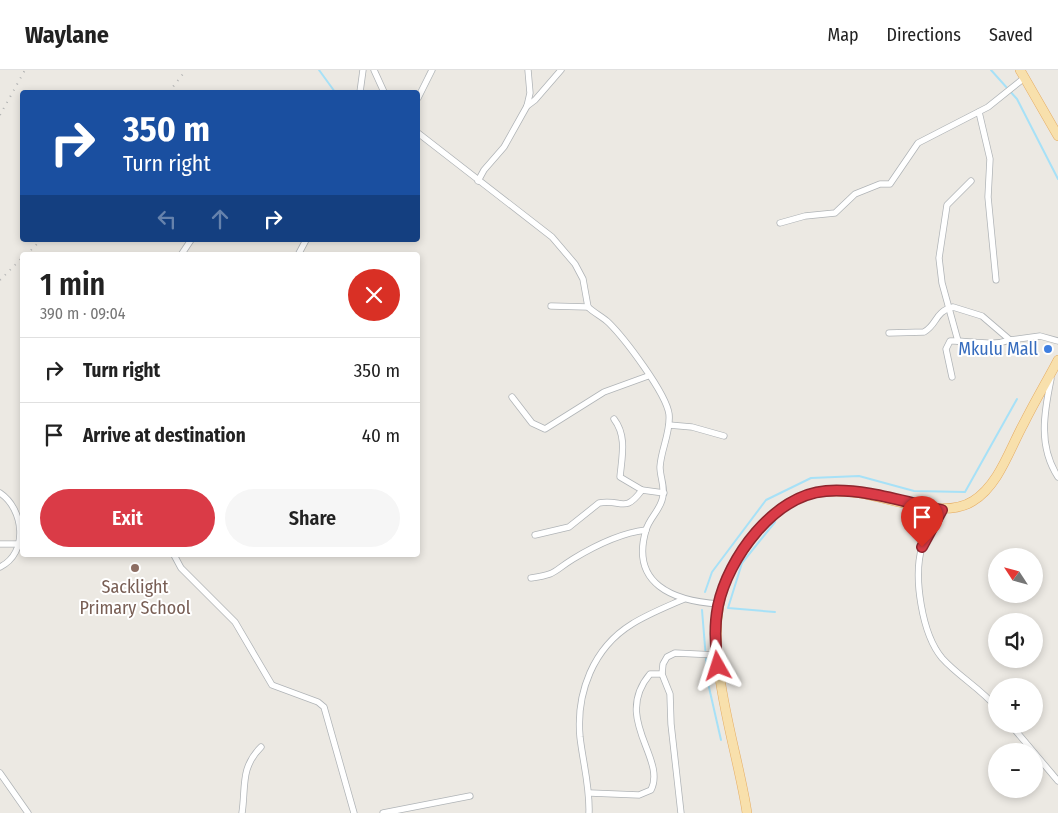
<!DOCTYPE html>
<html lang="en">
<head>
<meta charset="utf-8">
<style>
	:root { --surface:#fff; --page:#f6f6f6; --text:#222; --muted:#767676; --line:#e0e0e0; --accent:#da3b47 }
	body { margin:0; font-family:"Fira Sans Condensed",sans-serif; background:var(--page); color:var(--text); height:100vh; display:flex; flex-direction:column; font-size:19px; white-space:nowrap }
	* { box-sizing:border-box; margin:0 }
	p { font-size:16px; color:var(--muted) }
	.icon { flex:none; width:28px; height:28px; fill:none; stroke:currentColor; stroke-width:2; stroke-linecap:round; stroke-linejoin:round }
	.map { position:relative; flex:1; overflow:hidden }
	.panel { position:absolute; left:20px; top:182px; width:400px; height:305px; display:flex; flex-direction:column; background:var(--surface); border-radius:5px; box-shadow:0 2px 8px #0003 }
	.panel>* { flex:none }
	.top-card { position:absolute; left:20px; top:20px; width:400px; height:152px; border-radius:5px; box-shadow:0 2px 8px #0003; background:#1a4fa0; color:#fff; overflow:hidden }
	.needle { width:32px; rotate:306deg }
	.fabs { position:absolute; left:988px; top:478px; display:grid; gap:10px }
	.fabs a { display:grid; place-items:center; width:55px; height:55px; border-radius:50%; background:var(--surface); box-shadow:0 2px 8px #0003; font-size:25px }
	.pin { position:absolute; display:grid; place-items:center; width:42px; height:42px; color:#fff; margin:-51px -21px; border-radius:50% 50% 50% 0; rotate:-45deg; box-shadow:0 0 5px #0007 }
	.pin .icon { rotate:45deg }
	.me { position:absolute; width:55px; margin:-28px; rotate:354deg; stroke-linejoin:round; filter:drop-shadow(0 0 4px #0008) }
	.turn { display:flex; align-items:center; gap:18px; height:105px; padding:0 20px; font-size:22px }
	.turn .icon { width:65px; height:65px; stroke-width:2.5 }
	.turn b { display:block; font-size:35px; line-height:42px }
	.lanes { display:flex; align-items:center; height:48px; padding:0 20px; background:#0003; justify-content:center; gap:25px; direction:ltr }
	.lanes .off { opacity:.35 }
	.round { display:grid; place-items:center; flex:none; width:52px; height:52px; border-radius:26px; background:var(--page) }
	.overview { display:flex; align-items:center; justify-content:space-between; height:85px; padding:0 20px }
	h1 { font-size:30px; font-weight:600; line-height:38px }
	.action { display:flex; gap:10px; margin-top:auto; padding:10px 20px }
	.action a { flex:1; height:58px; border-radius:30px; background:var(--accent); color:#fff; font-size:20px; font-weight:600; line-height:58px; text-align:center }
	.action a+a { background:var(--page); color:var(--text) }
	ul { padding:0; list-style:none }
	li { display:flex; align-items:center; gap:15px; height:65px; padding:0 20px; border-top:1px solid var(--line) }
	li div { flex:1 }
	li b { display:block; font-size:19px }
	li em { font-style:normal }
	header { display:flex; align-items:center; gap:30px; box-sizing:border-box; height:70px; padding:0 25px; background:var(--surface); border-bottom:1px solid var(--line) }
	header strong { font-size:24px }
	nav { display:flex; gap:28px; margin-inline-start:auto; font-size:18px }
	.map>svg:first-child { display:block }
</style>
</head>
<body>
<header>
<strong>Waylane</strong>
<nav><a>Map</a><a>Directions</a><a>Saved</a></nav>
</header>
<div class="map">
<svg width="1058" height="743" viewBox="0 0 1058 743">
	<rect width="100%" height="100%" fill="#ece9e3"/>
	<g fill="none" stroke-linecap="round" stroke-linejoin="round">
		<g stroke="#a7e1f7" stroke-width="2">
			<path d="M 319,0 L 335,22"/>
			<path d="M 991,0 L 1017,29 L 1058,109"/>
			<path d="M 775,452 L 742,493 L 728,538 L 775,542"/>
			<path d="M 705,522 L 712,502 L 766,430 L 811,408 L 859,406 L 914,421 L 965,422 L 1017,329"/>
			<path d="M 702,540 L 708,613 L 721,670"/>
		</g>
		<defs>
			<g id="minor">
				<path d="M 374,0 L 384,22"/>
				<path d="M 360,22 L 363,0"/>
				<path d="M 418,28 L 432,0"/>
				<path d="M 527,36 L 535,30 L 561,0"/>
				<path d="M 979,42 L 990,89 L 988,127 L 996,210"/>
				<path d="M 418,63 L 552,167 L 575,194 L 583,209 L 588,237 C 594,243 603,247 609,253 C 625,269 666,323 669,344 C 671,362 661,379 660,397 C 660,408 666,418 662,430 C 659,441 649,449 646,460 C 630,514 673,531 719,534"/>
				<path d="M 478,111 L 484,100 L 504,77 L 527,36 L 530,23 L 528,0"/>
				<path d="M 780,153 L 805,146 L 835,143 L 855,124 L 880,114 L 890,114 L 918,73 L 988,37 L 1023,9"/>
				<path d="M 181,185 L 191,170"/>
				<path d="M 298,185 L 306,170"/>
				<path d="M 551,236 L 588,237"/>
				<path d="M 889,263 L 924,262 C 938,254 934,242 953,237 L 982,246 L 1010,270 L 1040,266 L 1058,271"/>
				<path d="M 958,271 L 942,213 L 939,188 L 947,135 L 971,111"/>
				<path d="M 952,307 L 946,279 L 950,271 C 970,270 990,277 1010,270"/>
				<path d="M 1051,309 C 1044,343 1038,376 1058,407"/>
				<path d="M 512,327 L 532,353 L 545,359 L 604,322 L 648,306"/>
				<path d="M 614,349 C 627,366 622,386 620,407 L 642,420 L 664,423"/>
				<path d="M 669,355 L 692,357 L 724,366"/>
				<path d="M 0,423 C 24,439 29,483 0,497"/>
				<path d="M 942,440 C 935,451 926,464 922,477 C 913,507 922,564 942,588 C 958,606 980,618 996,637"/>
				<path d="M 535,465 L 569,457 L 599,433 C 623,429 624,444 642,420"/>
				<path d="M 0,474 L 22,474"/>
				<path d="M 174,485 L 181,498 L 235,552 L 272,615 L 318,632 L 324,637 L 354,743"/>
				<path d="M 531,508 C 558,504 552,502 573,489 C 596,475 620,463 646,460"/>
				<path d="M 1010,654 L 1058,711"/>
				<path d="M 0,703 L 28,743"/>
				<path d="M 590,723 L 639,725 L 651,720 C 667,688 612,649 650,604 L 662,604"/>
				<path d="M 242,743 C 246,717 240,698 261,677"/>
				<path d="M 383,743 L 470,726"/>
				<path d="M 589,743 C 590,717 583,693 580,667 C 576,623 593,578 632,554 C 648,544 666,537 684,529"/>
				<path d="M 681,743 L 671,654 L 670,624 L 662,604 L 663,594 L 667,587 L 675,583 L 716,585"/>
			</g>
			<g id="primary">
				<path d="M 1020,0 L 1058,66"/>
				<path d="M 747,743 C 737,674 700,579 725,513 C 732,495 744,478 757,462 C 785,426 815,417 859,423 C 892,428 944,450 973,431 C 999,415 1010,378 1024,353 C 1035,331 1047,311 1058,290"/>
			</g>
		</defs>
		<use href="#minor" stroke="#b0b4b7" stroke-width="7"/>
		<use href="#primary" stroke="#e5ac63" stroke-width="10"/>
		<use href="#minor" stroke="#fff" stroke-width="5.5"/>
		<use href="#primary" stroke="#f8e0ac" stroke-width="9"/>
		<g stroke="#b1b2b2" stroke-width="2" stroke-dasharray="1 6" stroke-linecap="butt">
			<path d="M 169,22 L 186,0"/>
			<path d="M 0,45 L 25,0"/>
			<path d="M 26,185 L 41,170"/>
			<path d="M 0,210 L 22,188"/>
		</g>
	</g>
	<g fill="none" stroke-linecap="round" stroke-linejoin="round">
		<defs>
			<path id="route" d="M 718,596 C 715,576 714,556 718,536 C 728,488 774,425 826,421 C 863,418 905,432 942,440 L 922,477"/>
		</defs>
		<use href="#route" stroke="#8e262e" stroke-width="12"/>
		<use href="#route" stroke="#da3b47" stroke-width="9"/>
	</g>
	<circle fill="#3f7fe0" stroke="#fff" stroke-width="2" cx="1048" cy="279" r="5"/>
	<circle fill="#8d6e63" stroke="#fff" stroke-width="2" cx="135" cy="498" r="5"/>
	<g text-anchor="middle" dominant-baseline="central" stroke-width="4" stroke-linejoin="round" paint-order="stroke">
		<g font-size="18" fill="#366cbe" stroke="#fff" text-anchor="end">
			<text x="1038" y="279">Mkulu Mall</text>
		</g>
		<g font-size="18" fill="#785e54" stroke="#fff">
			<text x="135" y="517">Sacklight<tspan x="135" dy="21">Primary School</tspan></text>
		</g>
	</g>
</svg>
<div class="fabs">
<a><svg class="needle" viewBox="-14 -14 28 28"><path d="M0-13l5 13h-10z" fill="#e53935"/><path d="M0 13l5-13h-10z" fill="#767676"/></svg></a>
<a><svg class="icon" aria-label="sound" viewBox="0 0 24 24"><path d="M4 9h4l5-4v14l-5-4H4zM17 9q2 3 0 6"/></svg></a>
<a>+</a>
<a>−</a>
</div>
<div class="pin" style="left:922px;top:477px;background:#d93025"><svg class="icon" aria-label="arrive" viewBox="0 0 24 24"><path d="M6 21V4h12l-3 4 3 4H6"/></svg></div>
<svg class="me" style="left:718px;top:596px" viewBox="-20 -20 40 40"><path d="M0-17L14 15 0 8-14 15z" fill="#da3b47" stroke="#fff" stroke-width="4"/></svg>
<div class="top-card">
<div class="turn"><svg class="icon" aria-label="right" viewBox="0 0 24 24"><path d="M7 20v-9h11M14 6l5 5-5 5"/></svg><div><b>350 m</b>Turn right</div></div>
<div class="lanes"><svg class="icon off" aria-label="left" viewBox="0 0 24 24"><path d="M17 20v-9H6M10 6l-5 5 5 5"/></svg><svg class="icon off" aria-label="ahead" viewBox="0 0 24 24"><path d="M12 20V5M6 11l6-6 6 6"/></svg><svg class="icon" aria-label="right" viewBox="0 0 24 24"><path d="M7 20v-9h11M14 6l5 5-5 5"/></svg></div>
</div>
<section class="panel">
<div class="overview"><div><h1>1 min</h1><p>390 m · 09:04</p></div><a class="round" style="background:#d93025;color:#fff"><svg class="icon" aria-label="close" viewBox="0 0 24 24"><path d="M6 6l12 12M18 6L6 18"/></svg></a></div>
<ul>
<li><svg class="icon" aria-label="right" viewBox="0 0 24 24"><path d="M7 20v-9h11M14 6l5 5-5 5"/></svg><div><b>Turn right</b></div><em>350 m</em></li>
<li><svg class="icon" aria-label="arrive" viewBox="0 0 24 24"><path d="M6 21V4h12l-3 4 3 4H6"/></svg><div><b>Arrive at destination</b></div><em>40 m</em></li>
</ul>
<div class="action"><a>Exit</a><a>Share</a></div>
</section>
</div>
</body>
</html>
